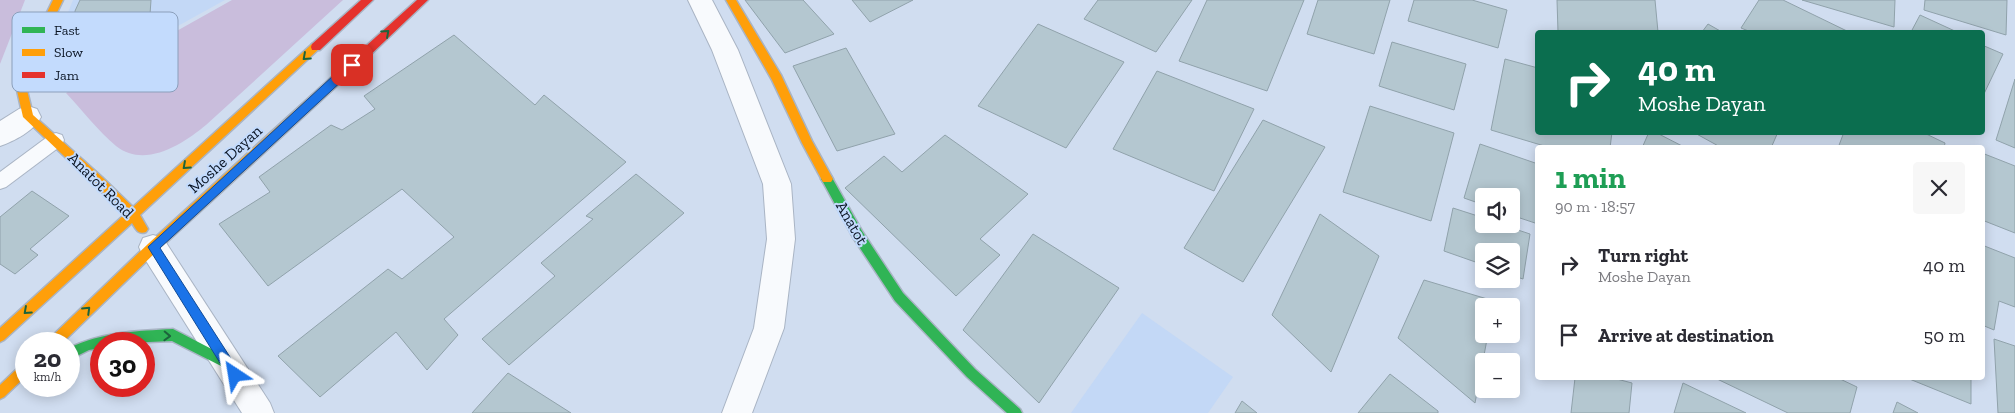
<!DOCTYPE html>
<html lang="en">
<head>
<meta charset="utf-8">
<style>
	:root { --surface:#fff; --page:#f7f7f7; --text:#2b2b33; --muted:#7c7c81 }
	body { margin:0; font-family:"Zilla Slab",serif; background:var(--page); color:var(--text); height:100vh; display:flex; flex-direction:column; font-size:19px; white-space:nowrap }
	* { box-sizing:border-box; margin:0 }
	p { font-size:16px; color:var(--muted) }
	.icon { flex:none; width:28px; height:28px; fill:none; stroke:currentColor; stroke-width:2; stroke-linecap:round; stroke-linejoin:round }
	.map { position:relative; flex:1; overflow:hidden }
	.sheet { position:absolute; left:1535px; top:145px; width:450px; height:235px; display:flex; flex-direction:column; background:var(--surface); border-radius:5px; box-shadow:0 2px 12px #0003 }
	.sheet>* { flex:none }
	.top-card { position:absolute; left:1535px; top:30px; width:450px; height:105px; border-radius:5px; box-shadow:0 2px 12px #0003; background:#0b6e4f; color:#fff; overflow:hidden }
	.tools { position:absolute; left:1475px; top:188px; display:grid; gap:10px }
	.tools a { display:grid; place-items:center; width:45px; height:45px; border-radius:5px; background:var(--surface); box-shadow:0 2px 12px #0003; font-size:25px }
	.speed { position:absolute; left:15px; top:332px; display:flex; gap:10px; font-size:25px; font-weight:700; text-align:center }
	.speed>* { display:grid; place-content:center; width:65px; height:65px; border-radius:50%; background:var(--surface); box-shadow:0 2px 12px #0003; line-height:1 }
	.speed small { font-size:12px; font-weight:400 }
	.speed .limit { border:8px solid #d22; background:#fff; color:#111 }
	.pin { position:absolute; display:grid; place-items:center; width:42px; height:42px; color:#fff; margin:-21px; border-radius:10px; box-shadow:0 2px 8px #0006 }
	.me { position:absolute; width:55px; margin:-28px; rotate:327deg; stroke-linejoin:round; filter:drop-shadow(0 0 4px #0008) }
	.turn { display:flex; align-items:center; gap:18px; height:105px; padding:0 20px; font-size:22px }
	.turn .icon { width:65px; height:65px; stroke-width:2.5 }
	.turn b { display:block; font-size:35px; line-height:42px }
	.round { display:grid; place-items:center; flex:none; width:52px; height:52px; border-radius:5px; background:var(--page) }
	.overview { display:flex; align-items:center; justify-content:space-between; height:85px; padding:0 20px }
	h1 { font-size:30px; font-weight:800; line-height:38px; color:#1e9e55 }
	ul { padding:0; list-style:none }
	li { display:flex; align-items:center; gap:15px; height:70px; padding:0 20px }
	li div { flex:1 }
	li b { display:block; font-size:19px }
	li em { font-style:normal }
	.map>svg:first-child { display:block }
</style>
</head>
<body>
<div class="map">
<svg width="2015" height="413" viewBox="0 0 2015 413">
	<rect width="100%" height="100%" fill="#d0ddf0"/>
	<g fill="#c3d8f6">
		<path d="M 73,0 L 225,0 L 58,92 L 52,65 L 60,32 Z"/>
		<path d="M 1142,313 L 1233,377 L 1208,413 L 1071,413 Z"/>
	</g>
	<g fill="#c9bddc">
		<path d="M 0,0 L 25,0 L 0,64 Z"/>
		<path d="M 232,0 L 343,0 L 206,125 C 183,144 145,169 116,146 C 98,131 82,110 66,93 Z"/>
	</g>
	<g fill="#b4c7d0" stroke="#90a2ab">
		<path d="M 80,0 L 151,0 L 149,29 L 74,58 L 75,11 Z"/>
		<path d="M 745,0 L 803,0 L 834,34 L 785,53 Z"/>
		<path d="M 852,0 L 913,0 L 870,22 Z"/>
		<path d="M 1098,0 L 1192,0 L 1156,52 L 1084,19 Z"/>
		<path d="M 1207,0 L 1304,0 L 1267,91 L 1179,61 Z"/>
		<path d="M 1318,0 L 1390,0 L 1374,54 L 1307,34 Z"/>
		<path d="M 1414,0 L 1472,0 L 1507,10 L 1498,48 L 1408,21 Z"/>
		<path d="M 1557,0 L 1655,0 L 1658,32 L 1558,32 Z"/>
		<path d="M 1759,0 L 1783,0 L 1849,32 L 1751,32 L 1741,28 Z"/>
		<path d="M 1802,0 L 1895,0 L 1894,27 Z"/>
		<path d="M 1925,0 L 2007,0 L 2006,35 L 1924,10 Z"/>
		<path d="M 1920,15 L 1957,32 L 1911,32 Z"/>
		<path d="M 1038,24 L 1124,62 L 1066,148 L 978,106 Z"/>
		<path d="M 1708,24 L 1722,32 L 1702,32 Z"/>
		<path d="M 454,35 L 535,105 L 544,95 L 626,162 L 444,319 L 458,335 L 427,370 L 396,332 L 320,397 L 278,356 L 388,269 L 402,279 L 454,237 L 402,189 L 268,286 L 219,224 L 270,192 L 259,177 L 331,125 L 342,130 L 375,109 L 364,96 Z"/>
		<path d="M 1392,42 L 1466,64 L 1454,110 L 1379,86 Z"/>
		<path d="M 1982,45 L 2003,54 L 1982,98 Z"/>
		<path d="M 846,48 L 895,134 L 837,151 L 793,66 Z"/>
		<path d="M 1505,59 L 1538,68 L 1538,132 L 1612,132 L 1610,148 L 1551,148 L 1491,130 Z"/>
		<path d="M 1157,71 L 1254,109 L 1214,191 L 1113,149 Z"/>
		<path d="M 2015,79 L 2015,148 L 1996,140 Z"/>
		<path d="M 1370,106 L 1454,133 L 1431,221 L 1343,192 Z"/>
		<path d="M 1263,120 L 1325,147 L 1243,282 L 1184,248 Z"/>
		<path d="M 1649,132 L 1655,132 L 1686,148 L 1642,148 Z"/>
		<path d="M 1693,132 L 1778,132 L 1771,148 L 1722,148 Z"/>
		<path d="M 1844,132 L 1922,132 L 1945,143 L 1944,148 L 1838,148 Z"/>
		<path d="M 945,135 L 1028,194 L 980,239 L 1000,255 L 956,296 L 845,188 L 884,156 L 902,172 Z"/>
		<path d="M 1480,144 L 1538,164 L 1538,224 L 1511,215 L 1511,196 L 1484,196 L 1484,205 L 1464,198 Z"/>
		<path d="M 1982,153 L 2015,166 L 2015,233 L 1982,220 Z"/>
		<path d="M 636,174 L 684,213 L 509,365 L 482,339 L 555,276 L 541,263 L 593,219 L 586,216 Z"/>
		<path d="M 32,191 L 69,216 L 30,249 L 38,255 L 15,274 L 0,264 L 0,217 Z"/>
		<path d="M 1453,208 L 1484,218 L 1484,224 L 1500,224 L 1530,234 L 1523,279 L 1511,275 L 1511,251 L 1484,251 L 1484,265 L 1444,251 Z"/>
		<path d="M 1320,214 L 1379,256 L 1331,372 L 1272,315 Z"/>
		<path d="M 1033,234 L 1119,288 L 1039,403 L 963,330 Z"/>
		<path d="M 1982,245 L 2015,258 L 2015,307 L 1999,301 L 1994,330 L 1982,325 Z"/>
		<path d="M 1424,280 L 1494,301 L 1493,306 L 1484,306 L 1484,334 L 1488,334 L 1475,403 L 1398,338 Z"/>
		<path d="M 1994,339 L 2015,346 L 2015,413 L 1998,413 Z"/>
		<path d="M 508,373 L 571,413 L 472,413 Z"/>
		<path d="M 1390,374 L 1438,411 L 1438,413 L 1358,413 Z"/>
		<path d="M 1575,378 L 1613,378 L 1632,383 L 1629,413 L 1571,413 Z"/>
		<path d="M 1715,378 L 1838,378 L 1857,387 L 1850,413 L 1788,413 Z"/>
		<path d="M 1907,378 L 1971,378 L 1971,404 Z"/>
		<path d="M 1683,383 L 1746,413 L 1674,413 Z"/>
		<path d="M 1242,401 L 1257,413 L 1235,413 Z"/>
		<path d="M 1897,402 L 1918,413 L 1893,413 Z"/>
	</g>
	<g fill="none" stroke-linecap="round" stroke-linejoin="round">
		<defs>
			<path id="lane" d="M 56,133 L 62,135 L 64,140 L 62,145 L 6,187 L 0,189 L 0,172 L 50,135 Z"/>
			<g id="street">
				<path d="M 688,0 L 712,0 L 738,50 L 791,184 L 795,239 L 784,328 L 752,413 L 722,413 L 754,328 L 767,239 L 763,184 L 712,50 Z"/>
				<path d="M 28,106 L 37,109 L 41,117 C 34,131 14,141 0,146 L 0,121 L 19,109 Z"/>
				<path d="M 153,235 L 163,238 L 270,403 L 274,413 L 242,413 L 143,256 L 139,247 L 143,238 Z"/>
			</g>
			<g id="fast">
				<path d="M 827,174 L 831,176 L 862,231 L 903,293 L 975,369 L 1020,409 L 1022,413 L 1007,413 L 967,377 L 895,301 L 854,239 L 823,182 L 821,179 L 823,176 Z"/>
				<path d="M 173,329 L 231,359 L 233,363 L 231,367 L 227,369 L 223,367 L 172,341 L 101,344 L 101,348 L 89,350 L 69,360 L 69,348 C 102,332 137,331 173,329 Z"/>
			</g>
			<g id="slow">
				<path d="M 53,0 L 63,0 L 32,64 L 26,86 L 33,115 L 102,177 L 133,207 L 312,44 L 316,43 L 321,47 L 140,215 L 148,229 L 146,232 C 138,235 136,229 132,223 L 4,340 L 0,342 L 0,328 L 125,214 L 23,117 L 16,86 L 22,64 Z"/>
				<path d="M 726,0 L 736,0 L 781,75 L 812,141 L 833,179 L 831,182 L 823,182 L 802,143 L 772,80 Z"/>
				<path d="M 360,54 L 365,58 L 364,61 L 157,251 L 61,344 L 46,344 L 48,340 L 149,243 L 356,55 Z"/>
				<path d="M 26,362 L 26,376 L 4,397 L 0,399 L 0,385 L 22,364 Z"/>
			</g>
			<g id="jam">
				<path d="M 361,0 L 373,0 L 320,50 L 312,50 L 311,47 L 312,44 Z"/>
				<path d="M 417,0 L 428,0 L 364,61 L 356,61 L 355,58 L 356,55 Z"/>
			</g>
		</defs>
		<use href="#lane" stroke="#a9b4c4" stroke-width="2"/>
		<use href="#street" stroke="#a9b4c4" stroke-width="2"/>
		<use href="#fast" stroke="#a9b4c4" stroke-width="3"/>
		<use href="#slow" stroke="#a9b4c4" stroke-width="3"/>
		<use href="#jam" stroke="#a9b4c4" stroke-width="3"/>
		<use href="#lane" fill="#f8fafd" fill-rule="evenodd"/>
		<use href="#street" fill="#f8fafd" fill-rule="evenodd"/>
		<use href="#fast" fill="#30b455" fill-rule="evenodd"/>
		<use href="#slow" fill="#ff9f0a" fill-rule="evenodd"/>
		<use href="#jam" fill="#e5322d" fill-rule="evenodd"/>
	</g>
	<defs><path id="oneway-chevron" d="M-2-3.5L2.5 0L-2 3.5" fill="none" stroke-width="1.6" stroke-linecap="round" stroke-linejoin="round" transform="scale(1.25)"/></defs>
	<g stroke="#1c643c">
		<use href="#oneway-chevron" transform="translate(386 33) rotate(-42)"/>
		<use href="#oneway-chevron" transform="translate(306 57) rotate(138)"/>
		<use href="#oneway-chevron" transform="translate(186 166) rotate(138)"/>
		<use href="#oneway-chevron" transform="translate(87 310) rotate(-44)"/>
		<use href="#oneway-chevron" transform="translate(27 311) rotate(138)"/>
		<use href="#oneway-chevron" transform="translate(167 336) rotate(2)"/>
	</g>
	<path fill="#1a73e8" stroke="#114b97" d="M 352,61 L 357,65 L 356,68 L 160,248 L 239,371 L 241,375 L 239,379 L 235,381 L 230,379 L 148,247 L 348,62 Z"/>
	<g text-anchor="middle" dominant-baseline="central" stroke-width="4" stroke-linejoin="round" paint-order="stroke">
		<g font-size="16" fill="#091322" stroke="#c3dbfd">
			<text transform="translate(225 159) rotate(-42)">Moshe Dayan</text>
			<text transform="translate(101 185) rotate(45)">Anatot Road</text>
			<text transform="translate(852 223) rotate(60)">Anatot</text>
		</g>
	</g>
	<rect x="12" y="12" width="166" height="80" rx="8" fill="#c3dbfd" stroke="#8b9fbb" stroke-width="1"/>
	<rect x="22" y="27" width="23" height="6" fill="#30b455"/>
	<rect x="22" y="49" width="23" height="7" fill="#ff9f0a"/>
	<rect x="22" y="72" width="23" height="6" fill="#e5322d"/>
	<g font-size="14" fill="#091322">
		<text x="54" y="35">Fast</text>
		<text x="54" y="57">Slow</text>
		<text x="54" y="80">Jam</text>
	</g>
</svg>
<div class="tools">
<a><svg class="icon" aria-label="sound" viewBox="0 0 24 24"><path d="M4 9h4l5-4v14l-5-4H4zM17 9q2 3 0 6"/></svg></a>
<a><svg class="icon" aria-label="layers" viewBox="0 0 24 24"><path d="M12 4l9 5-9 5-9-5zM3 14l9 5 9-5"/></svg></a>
<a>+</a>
<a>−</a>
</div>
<div class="speed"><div>20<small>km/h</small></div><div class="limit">30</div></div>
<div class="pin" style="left:352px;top:65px;background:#d93025"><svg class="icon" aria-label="arrive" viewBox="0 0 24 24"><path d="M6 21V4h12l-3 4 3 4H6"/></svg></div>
<svg class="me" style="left:235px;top:375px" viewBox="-20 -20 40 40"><path d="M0-17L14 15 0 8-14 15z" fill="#1a73e8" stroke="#fff" stroke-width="4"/></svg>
<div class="top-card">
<div class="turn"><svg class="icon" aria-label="right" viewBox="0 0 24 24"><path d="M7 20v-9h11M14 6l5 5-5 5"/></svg><div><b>40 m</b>Moshe Dayan</div></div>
</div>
<section class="sheet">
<div class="overview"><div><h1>1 min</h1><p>90 m · 18:57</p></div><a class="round"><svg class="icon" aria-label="close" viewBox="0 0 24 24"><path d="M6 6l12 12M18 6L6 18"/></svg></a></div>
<ul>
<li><svg class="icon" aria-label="right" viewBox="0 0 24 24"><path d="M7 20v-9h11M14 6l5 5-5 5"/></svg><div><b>Turn right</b><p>Moshe Dayan</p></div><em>40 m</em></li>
<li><svg class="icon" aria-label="arrive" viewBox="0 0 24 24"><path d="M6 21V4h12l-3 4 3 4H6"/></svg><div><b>Arrive at destination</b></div><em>50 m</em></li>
</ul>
</section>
</div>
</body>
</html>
